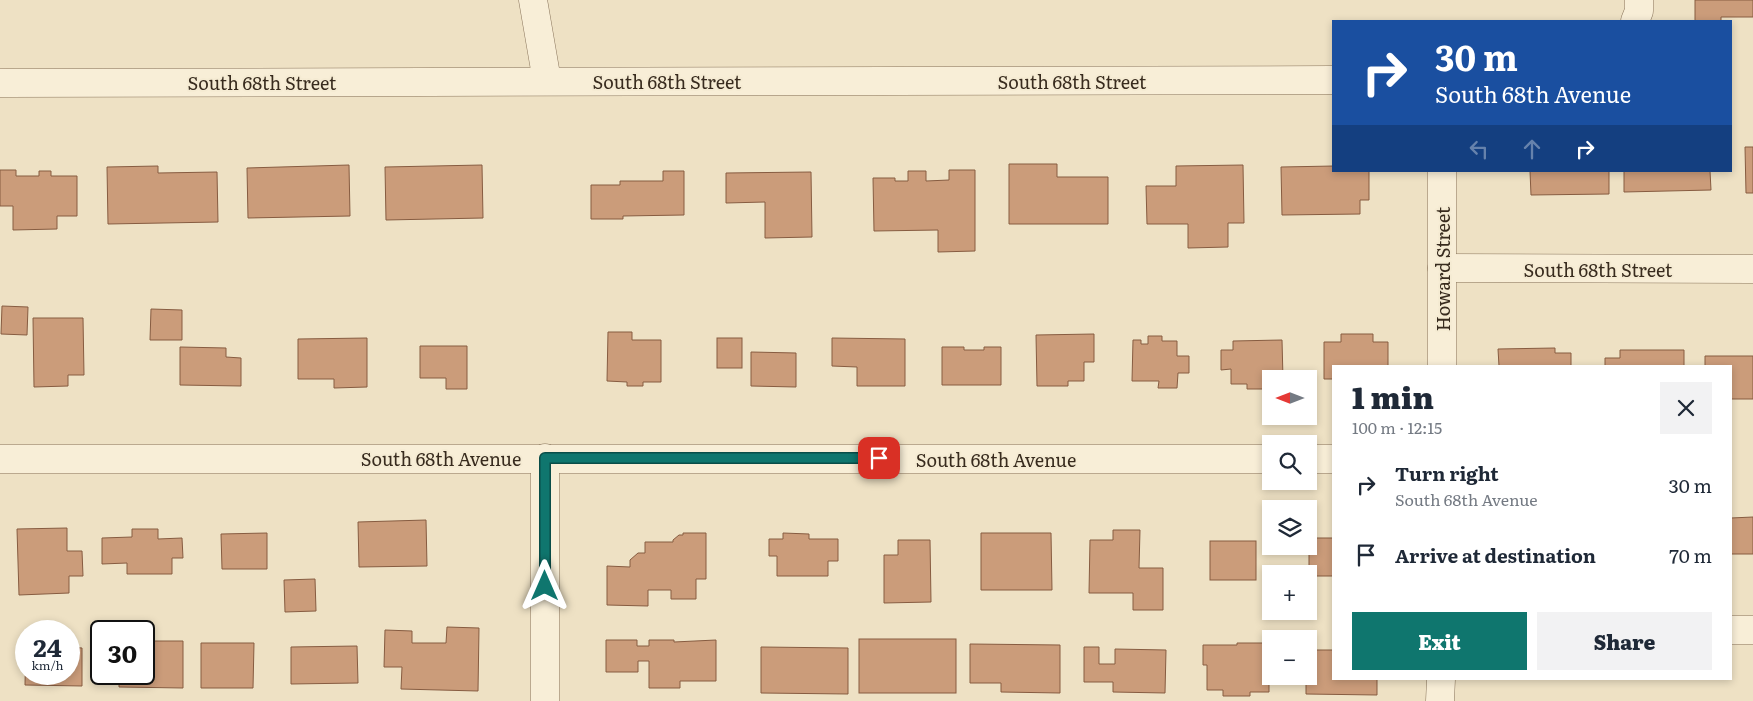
<!DOCTYPE html>
<html lang="en">
<head>
<meta charset="utf-8">
<style>
	:root { --surface:#fff; --page:#f2f2f3; --text:#1f2937; --muted:#747a83; --accent:#0f766e }
	body { margin:0; font-family:Literata,serif; background:var(--page); color:var(--text); height:100vh; display:flex; flex-direction:column; font-size:19px; white-space:nowrap }
	* { box-sizing:border-box; margin:0 }
	p { font-size:16px; color:var(--muted) }
	.icon { flex:none; width:28px; height:28px; fill:none; stroke:currentColor; stroke-width:2; stroke-linecap:round; stroke-linejoin:round }
	.map { position:relative; flex:1; overflow:hidden }
	.panel { position:absolute; left:1332px; top:365px; width:400px; height:315px; display:flex; flex-direction:column; background:var(--surface); border-radius:0px; box-shadow:0 2px 8px #0003 }
	.panel>* { flex:none }
	.hud { position:absolute; left:1332px; top:20px; width:400px; height:152px; border-radius:0px; box-shadow:0 2px 8px #0003; background:#1a4fa0; color:#fff; overflow:hidden }
	.needle { width:32px; rotate:270deg }
	.tools { position:absolute; left:1262px; top:370px; display:grid; gap:10px }
	.tools a { display:grid; place-items:center; width:55px; height:55px; border-radius:0px; background:var(--surface); box-shadow:0 2px 8px #0003; font-size:25px }
	.speed { position:absolute; left:15px; top:620px; display:flex; gap:10px; font-size:25px; font-weight:700; text-align:center }
	.speed>* { display:grid; place-content:center; width:65px; height:65px; border-radius:50%; background:var(--surface); box-shadow:0 2px 8px #0003; line-height:1 }
	.speed small { font-size:12px; font-weight:400 }
	.speed .limit { border:2px solid #111; border-radius:8px; background:#fff; color:#111 }
	.pin { position:absolute; display:grid; place-items:center; width:42px; height:42px; color:#fff; margin:-21px; border-radius:10px; box-shadow:0 2px 8px #0006 }
	.me { position:absolute; width:55px; margin:-28px; rotate:0deg; stroke-linejoin:round; filter:drop-shadow(0 0 4px #0008) }
	.turn { display:flex; align-items:center; gap:18px; height:105px; padding:0 20px; font-size:22px }
	.turn .icon { width:65px; height:65px; stroke-width:2.5 }
	.turn b { display:block; font-size:35px; line-height:42px }
	.lanes { display:flex; align-items:center; height:48px; padding:0 20px; background:#0003; justify-content:center; gap:25px; direction:ltr }
	.lanes .off { opacity:.35 }
	.round { display:grid; place-items:center; flex:none; width:52px; height:52px; border-radius:0px; background:var(--page) }
	.overview { display:flex; align-items:center; justify-content:space-between; height:85px; padding:0 20px }
	h1 { font-size:30px; font-weight:800; line-height:38px }
	.primary-button { display:flex; gap:10px; margin-top:auto; padding:10px 20px }
	.primary-button a { flex:1; height:58px; border-radius:0px; background:var(--accent); color:#fff; font-size:20px; font-weight:800; line-height:58px; text-align:center }
	.primary-button a+a { background:var(--page); color:var(--text) }
	ul { padding:0; list-style:none }
	li { display:flex; align-items:center; gap:15px; height:70px; padding:0 20px }
	li div { flex:1 }
	li b { display:block; font-size:19px }
	li em { font-style:normal }
	.map>svg:first-child { display:block }
</style>
</head>
<body>
<div class="map">
<svg width="1753" height="701" viewBox="0 0 1753 701">
	<rect width="100%" height="100%" fill="#eee1c4"/>
	<g fill="#cb9c7a" stroke="#875c41">
		<path d="M 1695,0 L 1753,0 L 1753,17 L 1721,17 L 1721,21 L 1695,21 Z"/>
		<path d="M 1745,147 L 1753,147 L 1753,193 L 1746,193 Z"/>
		<path d="M 1009,164 L 1057,164 L 1057,177 L 1108,177 L 1108,224 L 1009,224 Z"/>
		<path d="M 349,165 L 350,216 L 248,218 L 247,168 Z"/>
		<path d="M 482,165 L 483,218 L 386,220 L 385,167 Z"/>
		<path d="M 1243,165 L 1244,223 L 1228,223 L 1228,247 L 1188,248 L 1188,224 L 1147,224 L 1146,186 L 1176,186 L 1176,166 Z"/>
		<path d="M 158,166 L 158,173 L 217,172 L 218,222 L 108,224 L 107,167 Z"/>
		<path d="M 1334,166 L 1334,171 L 1369,171 L 1369,200 L 1360,200 L 1360,214 L 1282,215 L 1281,167 Z"/>
		<path d="M 0,170 L 16,170 L 16,176 L 39,176 L 39,171 L 51,171 L 51,176 L 77,176 L 77,216 L 57,216 L 57,229 L 13,230 L 13,206 L 0,206 Z"/>
		<path d="M 949,170 L 975,170 L 975,251 L 938,252 L 938,230 L 874,231 L 873,178 L 895,178 L 895,181 L 908,181 L 908,171 L 926,171 L 926,181 L 949,180 Z"/>
		<path d="M 663,171 L 684,171 L 684,215 L 623,216 L 623,219 L 591,219 L 591,185 L 620,185 L 620,181 L 663,181 Z"/>
		<path d="M 1530,171 L 1609,171 L 1609,194 L 1531,195 Z"/>
		<path d="M 1624,171 L 1710,171 L 1711,190 L 1624,192 Z"/>
		<path d="M 811,172 L 812,237 L 765,238 L 765,202 L 726,203 L 726,173 Z"/>
		<path d="M 2,306 L 28,307 L 27,335 L 1,334 Z"/>
		<path d="M 151,309 L 182,310 L 182,340 L 150,340 Z"/>
		<path d="M 33,318 L 83,318 L 84,375 L 68,375 L 68,386 L 34,387 Z"/>
		<path d="M 608,332 L 632,332 L 632,340 L 661,340 L 661,382 L 643,382 L 643,386 L 627,386 L 627,382 L 607,381 Z"/>
		<path d="M 1094,334 L 1094,362 L 1084,362 L 1084,381 L 1068,381 L 1068,386 L 1037,386 L 1036,335 Z"/>
		<path d="M 1341,334 L 1373,334 L 1373,342 L 1388,342 L 1388,366 L 1334,366 L 1334,379 L 1324,379 L 1324,342 L 1341,342 Z"/>
		<path d="M 1148,336 L 1162,336 L 1162,341 L 1177,341 L 1177,356 L 1189,356 L 1189,373 L 1178,373 L 1177,388 L 1158,388 L 1159,381 L 1132,381 L 1133,340 L 1141,340 L 1141,344 L 1148,344 Z"/>
		<path d="M 367,338 L 367,387 L 334,388 L 334,379 L 298,379 L 298,339 Z"/>
		<rect x="717" y="338" width="25" height="30"/>
		<path d="M 832,338 L 905,339 L 905,386 L 857,386 L 857,367 L 832,366 Z"/>
		<path d="M 1282,340 L 1283,379 L 1271,379 L 1271,389 L 1247,389 L 1247,384 L 1231,384 L 1231,369 L 1221,370 L 1221,350 L 1233,350 L 1233,341 Z"/>
		<path d="M 420,346 L 467,346 L 467,389 L 446,389 L 446,378 L 420,378 Z"/>
		<path d="M 180,347 L 226,348 L 226,357 L 241,358 L 241,386 L 180,385 Z"/>
		<path d="M 942,347 L 964,347 L 964,350 L 984,350 L 984,347 L 1001,347 L 1001,385 L 942,385 Z"/>
		<path d="M 1555,348 L 1555,353 L 1571,353 L 1571,366 L 1499,366 L 1498,349 Z"/>
		<path d="M 1620,350 L 1684,350 L 1684,366 L 1605,366 L 1605,358 L 1620,358 Z"/>
		<path d="M 751,352 L 796,353 L 796,387 L 751,386 Z"/>
		<path d="M 1705,356 L 1753,356 L 1753,399 L 1731,399 L 1731,366 L 1705,366 Z"/>
		<path d="M 1753,517 L 1753,554 L 1731,554 L 1731,518 Z"/>
		<path d="M 426,520 L 427,566 L 359,567 L 358,522 Z"/>
		<path d="M 67,528 L 67,551 L 82,551 L 83,576 L 69,576 L 69,593 L 19,595 L 17,529 Z"/>
		<path d="M 132,529 L 158,529 L 158,539 L 182,538 L 183,558 L 172,558 L 172,574 L 127,574 L 127,563 L 102,564 L 102,538 L 132,537 Z"/>
		<path d="M 1113,530 L 1140,530 L 1139,568 L 1163,568 L 1163,610 L 1133,610 L 1133,593 L 1089,593 L 1090,540 L 1113,540 Z"/>
		<path d="M 267,533 L 267,569 L 222,569 L 221,534 Z"/>
		<path d="M 683,533 L 706,533 L 706,579 L 696,579 L 696,599 L 671,599 L 671,590 L 648,590 L 648,606 L 607,605 L 607,566 L 630,567 L 630,560 L 638,553 L 645,553 L 645,542 L 673,542 L 673,540 L 679,535 L 683,535 Z"/>
		<path d="M 783,533 L 809,534 L 809,539 L 838,539 L 838,561 L 828,561 L 828,576 L 777,576 L 777,556 L 769,556 L 769,539 L 783,539 Z"/>
		<path d="M 981,533 L 1051,533 L 1052,590 L 981,590 Z"/>
		<rect x="1309" y="538" width="25" height="38"/>
		<path d="M 898,540 L 930,540 L 931,602 L 884,603 L 884,555 L 898,555 Z"/>
		<rect x="1210" y="541" width="46" height="39"/>
		<path d="M 315,579 L 316,611 L 285,612 L 284,580 Z"/>
		<path d="M 447,627 L 479,628 L 478,691 L 401,689 L 402,667 L 384,667 L 385,630 L 412,631 L 412,643 L 446,643 Z"/>
		<path d="M 26,633 L 26,674 L 69,674 L 69,647 L 82,648 L 82,686 L 25,685 Z"/>
		<rect x="859" y="639" width="97" height="54"/>
		<path d="M 606,640 L 637,640 L 637,646 L 649,646 L 649,640 L 674,640 L 674,642 L 716,640 L 716,681 L 680,681 L 680,688 L 649,688 L 649,661 L 638,661 L 638,672 L 606,672 Z"/>
		<path d="M 144,641 L 183,641 L 183,688 L 119,687 L 119,674 L 144,674 Z"/>
		<path d="M 201,643 L 254,643 L 253,688 L 201,688 Z"/>
		<path d="M 1237,643 L 1269,643 L 1269,692 L 1250,692 L 1250,696 L 1223,696 L 1223,690 L 1207,690 L 1207,665 L 1203,665 L 1203,645 L 1237,645 Z"/>
		<path d="M 970,644 L 1060,645 L 1060,693 L 1001,692 L 1001,683 L 970,683 Z"/>
		<path d="M 357,646 L 358,683 L 291,684 L 291,647 Z"/>
		<path d="M 761,647 L 848,648 L 848,694 L 761,693 Z"/>
		<path d="M 1084,647 L 1099,647 L 1099,664 L 1115,664 L 1115,649 L 1166,650 L 1165,693 L 1113,692 L 1113,682 L 1084,682 Z"/>
		<path d="M 1309,650 L 1334,650 L 1334,679 L 1377,679 L 1377,695 L 1306,694 L 1306,676 L 1309,676 Z"/>
	</g>
	<g fill="none" stroke-linecap="round" stroke-linejoin="round">
		<defs>
			<g id="minor">
				<path d="M 533,0 L 547,81"/>
				<path d="M 1635,21 L 1639,11 L 1639,0"/>
				<path d="M 0,83 L 1334,80"/>
				<path d="M 1442,268 L 1753,269"/>
				<path d="M 1442,366 L 1442,171"/>
				<path d="M 0,459 L 1271,459"/>
				<path d="M 1309,459 L 1334,459"/>
				<path d="M 1731,630 L 1753,630"/>
				<path d="M 545,701 L 545,458"/>
				<path d="M 1440,701 L 1441,679"/>
			</g>
		</defs>
		<use href="#minor" stroke="#88735a" stroke-width="29"/>
		<use href="#minor" stroke="#f8eed7" stroke-width="28"/>
	</g>
	<g fill="none" stroke-linecap="round" stroke-linejoin="round">
		<defs>
			<path id="route" d="M 545,586 L 545,458 L 879,458"/>
		</defs>
		<use href="#route" stroke="#0a4d48" stroke-width="12"/>
		<use href="#route" stroke="#0f766e" stroke-width="9"/>
	</g>
	<g text-anchor="middle" dominant-baseline="central" stroke-width="4" stroke-linejoin="round" paint-order="stroke">
		<g font-size="18" fill="#382b1e" stroke="#f5ebd3">
			<text x="667" y="81">South 68th Street</text>
			<text x="1072" y="81">South 68th Street</text>
			<text x="262" y="82">South 68th Street</text>
			<text transform="translate(1442 269) rotate(-90)">Howard Street</text>
			<text x="1598" y="269">South 68th Street</text>
			<text x="441" y="458">South 68th Avenue</text>
			<text x="996" y="459">South 68th Avenue</text>
		</g>
	</g>
</svg>
<div class="tools">
<a><svg class="needle" viewBox="-14 -14 28 28"><path d="M0-13l5 13h-10z" fill="#e53935"/><path d="M0 13l5-13h-10z" fill="#747a83"/></svg></a>
<a><svg class="icon" aria-label="search" viewBox="0 0 24 24"><circle cx="10" cy="10" r="6"/><path d="M15 15l6 6"/></svg></a>
<a><svg class="icon" aria-label="layers" viewBox="0 0 24 24"><path d="M12 4l9 5-9 5-9-5zM3 14l9 5 9-5"/></svg></a>
<a>+</a>
<a>−</a>
</div>
<div class="speed"><div>24<small>km/h</small></div><div class="limit">30</div></div>
<div class="pin" style="left:879px;top:458px;background:#d93025"><svg class="icon" aria-label="arrive" viewBox="0 0 24 24"><path d="M6 21V4h12l-3 4 3 4H6"/></svg></div>
<svg class="me" style="left:545px;top:586px" viewBox="-20 -20 40 40"><path d="M0-17L14 15 0 8-14 15z" fill="#0f766e" stroke="#fff" stroke-width="4"/></svg>
<div class="hud">
<div class="turn"><svg class="icon" aria-label="right" viewBox="0 0 24 24"><path d="M7 20v-9h11M14 6l5 5-5 5"/></svg><div><b>30 m</b>South 68th Avenue</div></div>
<div class="lanes"><svg class="icon off" aria-label="left" viewBox="0 0 24 24"><path d="M17 20v-9H6M10 6l-5 5 5 5"/></svg><svg class="icon off" aria-label="ahead" viewBox="0 0 24 24"><path d="M12 20V5M6 11l6-6 6 6"/></svg><svg class="icon" aria-label="right" viewBox="0 0 24 24"><path d="M7 20v-9h11M14 6l5 5-5 5"/></svg></div>
</div>
<section class="panel">
<div class="overview"><div><h1>1 min</h1><p>100 m · 12:15</p></div><a class="round"><svg class="icon" aria-label="close" viewBox="0 0 24 24"><path d="M6 6l12 12M18 6L6 18"/></svg></a></div>
<ul>
<li><svg class="icon" aria-label="right" viewBox="0 0 24 24"><path d="M7 20v-9h11M14 6l5 5-5 5"/></svg><div><b>Turn right</b><p>South 68th Avenue</p></div><em>30 m</em></li>
<li><svg class="icon" aria-label="arrive" viewBox="0 0 24 24"><path d="M6 21V4h12l-3 4 3 4H6"/></svg><div><b>Arrive at destination</b></div><em>70 m</em></li>
</ul>
<div class="primary-button"><a>Exit</a><a>Share</a></div>
</section>
</div>
</body>
</html>
